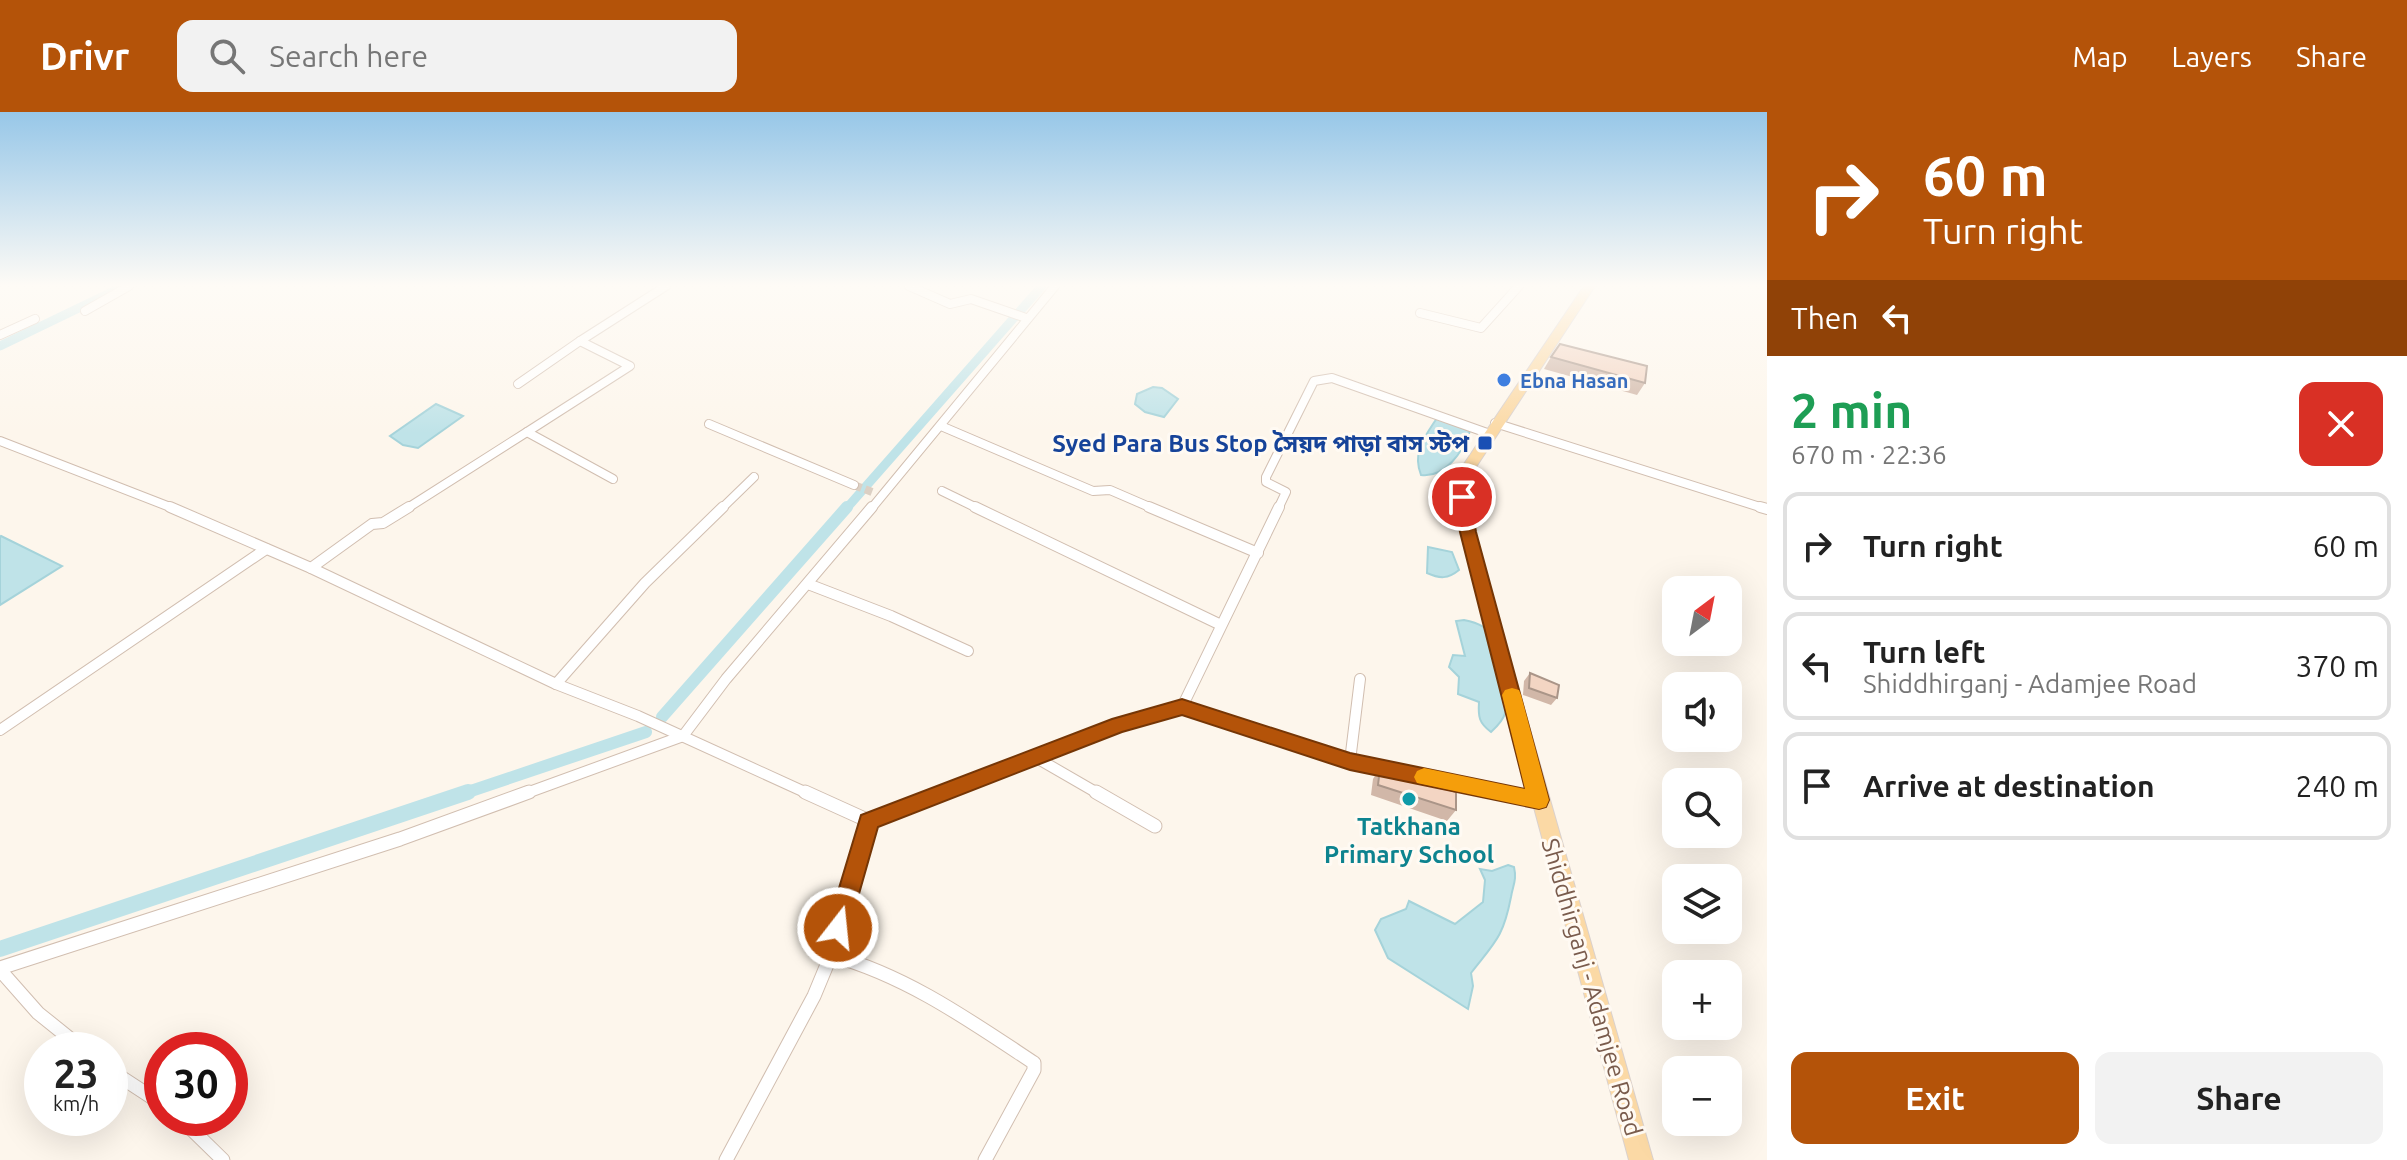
<!DOCTYPE html>
<html lang="en">
<head>
<meta charset="utf-8">
<style>
	:root { --surface:#fff; --page:#f2f2f2; --text:#222; --muted:#767676; --line:#e0e0e0; --accent:#b45309 }
	body { margin:0; font-family:Ubuntu,"Noto Sans Bengali",sans-serif; background:var(--page); color:var(--text); height:100vh; display:flex; flex-direction:column; font-size:30px; white-space:nowrap }
	* { box-sizing:border-box; margin:0 }
	p { font-size:26px; color:var(--muted) }
	.icon { flex:none; width:44px; height:44px; fill:none; stroke:currentColor; stroke-width:2; stroke-linecap:round; stroke-linejoin:round }
	.map { position:relative; flex:1; overflow:hidden }
	.panel { display:flex; flex-direction:column; background:var(--surface); width:640px }
	.panel>* { flex:none }
	.top-card { background:#b45309; color:#fff; overflow:hidden }
	.needle { width:52px; rotate:32deg }
	.tools { position:absolute; left:1662px; top:464px; display:grid; gap:16px }
	.tools a { display:grid; place-items:center; width:80px; height:80px; border-radius:16px; background:var(--surface); box-shadow:0 8px 32px #0002; font-size:40px }
	.speed { position:absolute; left:24px; top:920px; display:flex; gap:16px; font-size:40px; font-weight:700; text-align:center }
	.speed>* { display:grid; place-content:center; width:104px; height:104px; border-radius:50%; background:var(--surface); box-shadow:0 8px 32px #0002; line-height:1 }
	.speed small { font-size:20px; font-weight:400 }
	.speed .limit { border:12px solid #d22; background:#fff; color:#111 }
	.pin { position:absolute; display:grid; place-items:center; width:68px; height:68px; color:#fff; margin:-34px; border:4px solid #fff; border-radius:50%; box-shadow:0 2px 8px #0007 }
	.me { position:absolute; width:88px; margin:-44px; rotate:16deg; stroke-linejoin:round; filter:drop-shadow(0 0 6px #0008) }
	.turn { display:flex; align-items:center; gap:28px; height:168px; padding:0 24px; font-size:36px }
	.turn .icon { width:104px; height:104px; stroke-width:2.5 }
	.turn b { display:block; font-size:56px; line-height:68px }
	.then { display:flex; align-items:center; height:76px; padding:0 24px; background:#0003; gap:16px; font-size:30px }
	.round { display:grid; place-items:center; flex:none; width:84px; height:84px; border-radius:16px; background:var(--page) }
	.headline { display:flex; align-items:center; justify-content:space-between; height:136px; padding:0 24px }
	h1 { font-size:48px; font-weight:700; line-height:60px; color:#1e9e55 }
	.cta { display:flex; gap:16px; margin-top:auto; padding:16px 24px }
	.cta a { flex:1; height:92px; border-radius:16px; background:var(--accent); color:#fff; font-size:32px; font-weight:700; line-height:92px; text-align:center }
	.cta a+a { background:var(--page); color:var(--text) }
	ul { padding:0; list-style:none }
	li { display:flex; align-items:center; gap:24px; height:108px; margin:0 16px 12px; padding:0 8px; border:4px solid var(--line); border-radius:16px }
	li div { flex:1 }
	li b { display:block; font-size:30px }
	li em { font-style:normal }
	header { display:flex; align-items:center; gap:48px; box-sizing:border-box; height:112px; padding:0 40px; background:var(--accent); color:#fff }
	header strong { font-size:38px }
	nav { display:flex; gap:44px; margin-inline-start:auto; font-size:28px }
	.search { width:560px; height:72px; background:var(--page); display:flex; align-items:center; gap:20px; box-sizing:border-box; padding:0 28px; border-radius:16px; color:var(--muted); font-size:30px }
	main { display:flex; flex:1; min-height:0 }
	.map>svg:first-child { display:block }
</style>
</head>
<body>
<header>
<strong>Drivr</strong>
<div class="search"><svg class="icon" aria-label="search" viewBox="0 0 24 24"><circle cx="10" cy="10" r="6"/><path d="M15 15l6 6"/></svg>Search here</div>
<nav><a>Map</a><a>Layers</a><a>Share</a></nav>
</header>
<main>
<div class="map">
<svg width="1767" height="1048" viewBox="0 0 1767 1048">
	<rect width="100%" height="100%" fill="#fdf6ec"/>
	<g fill="#bfe3e8" stroke="#a5d3da" stroke-width="2">
		<path d="M 1153,275 L 1162,276 L 1178,287 L 1164,305 L 1145,300 L 1135,292 L 1137,282 Z"/>
		<path d="M 436,292 L 463,304 L 418,336 L 403,333 L 390,324 Z"/>
		<path d="M 1437,306 L 1470,319 C 1463,340 1445,366 1421,363 C 1412,340 1424,326 1437,306 Z"/>
		<path d="M 1,424 L 62,454 L 0,493 L 0,425 Z"/>
		<path d="M 1428,435 L 1452,440 L 1459,458 C 1448,467 1440,467 1427,461 Z"/>
		<path d="M 1464,508 C 1498,514 1499,534 1499,563 C 1499,590 1519,594 1491,620 C 1479,611 1478,605 1479,590 L 1458,582 L 1459,565 L 1449,555 L 1453,543 L 1465,544 L 1456,509 Z"/>
		<path d="M 1508,753 L 1514,755 C 1517,768 1513,773 1511,785 C 1503,826 1495,830 1471,861 L 1473,874 L 1468,897 L 1388,846 L 1375,818 L 1381,807 L 1406,797 L 1409,789 L 1455,812 L 1483,790 L 1485,768 L 1480,757 L 1492,759 Z"/>
	</g>
	<g fill="none" stroke-linecap="round" stroke-linejoin="round">
		<g stroke="#bfe3e8" stroke-width="9">
			<path d="M 0,234 L 116,178"/>
			<path d="M 846,397 L 1042,174"/>
		</g>
		<g stroke="#bfe3e8" stroke-width="12">
			<path d="M 662,605 L 847,395"/>
			<path d="M 462,682 L 646,620"/>
		</g>
		<path stroke="#bfe3e8" stroke-width="16" d="M 0,837 L 468,680"/>
		<path stroke="#dcd0c4" stroke-width="8" stroke-dasharray="8 4" stroke-linecap="butt" d="M 854,373 L 872,380"/>
		<defs>
			<g id="street-far2">
				<path d="M 909,174 L 950,192 L 971,187 L 1026,206"/>
				<path d="M 85,199 L 129,174"/>
				<path d="M 1420,201 L 1481,216 L 1519,174"/>
				<path d="M 0,223 L 35,207"/>
				<path d="M 518,272 L 580,229"/>
				<path d="M 1495,311 L 1766,397"/>
				<path d="M 709,312 L 854,373"/>
				<path d="M 941,314 L 1093,379 L 1110,378 L 1154,397"/>
				<path d="M 527,320 L 630,254 L 580,229 L 666,174"/>
				<path d="M 0,329 L 175,397"/>
				<path d="M 942,379 L 979,397"/>
				<path d="M 406,397 L 527,320 L 613,367"/>
				<path d="M 721,397 L 754,365"/>
				<path d="M 871,397 L 1055,174"/>
				<path d="M 1278,397 L 1286,380 L 1266,370 L 1266,365 L 1314,269 L 1332,266 L 1490,322"/>
			</g>
			<g id="street-far1">
				<path d="M 170,395 L 311,456 L 556,572 L 638,604 L 809,682"/>
				<path d="M 975,395 L 1221,513"/>
				<path d="M 1149,395 L 1258,441"/>
				<path d="M 1760,395 L 1767,397"/>
				<path d="M 311,456 L 372,412 L 383,411 L 409,395"/>
				<path d="M 808,472 L 891,504 L 968,539"/>
				<path d="M 556,572 L 645,471 L 723,395"/>
				<path d="M 1182,595 L 1279,395"/>
				<path d="M 0,618 L 266,437"/>
				<path d="M 1035,645 L 1099,682"/>
				<path d="M 1350,649 L 1360,567"/>
				<path d="M 524,682 L 683,624 L 726,567 L 872,395"/>
				<path d="M 939,682 L 1119,613 L 1182,595 L 1350,649 L 1510,682"/>
			</g>
			<g id="street">
				<path d="M 1096,680 L 1155,714"/>
				<path d="M 1500,680 L 1539,688"/>
				<path d="M 869,709 L 945,680"/>
				<path d="M 831,843 C 907,864 969,908 1034,951 L 1034,958 L 985,1048"/>
				<path d="M 0,856 L 400,727 L 529,680"/>
				<path d="M 0,858 L 38,901 L 84,938"/>
				<path d="M 110,958 L 162,992"/>
				<path d="M 180,1006 L 223,1048"/>
				<path d="M 726,1048 L 814,884 L 831,843 L 869,709 L 805,680"/>
			</g>
			<path id="primary" d="M 1584,174 L 1595,174 L 1476,355 L 1469,385 L 1475,420 L 1496,499 L 1653,1048 L 1629,1048 L 1481,499 L 1461,420 L 1455,385 L 1462,355 Z"/>
		</defs>
		<use href="#street-far2" stroke="#d1beb0" stroke-width="10"/>
		<use href="#street-far1" stroke="#d1beb0" stroke-width="12"/>
		<use href="#street" stroke="#d1beb0" stroke-width="15"/>
		<use href="#primary" stroke="#dad1cd" stroke-width="2"/>
		<use href="#street-far2" stroke="#fff" stroke-width="8"/>
		<use href="#street-far1" stroke="#fff" stroke-width="10"/>
		<use href="#street" stroke="#fff" stroke-width="13"/>
		<use href="#primary" fill="#fbd9a5" fill-rule="evenodd"/>
	</g>
	<g fill="#d1b7a8">
		<path d="M 1551,245 L 1645,271 L 1637,283 L 1544,257 Z"/>
		<path d="M 1530,561 L 1557,586 L 1551,593 L 1523,583 L 1524,569 Z"/>
		<path d="M 1380,656 L 1456,698 L 1447,709 L 1371,683 L 1373,667 Z"/>
	</g>
	<g fill="#f3d5c3" stroke="#aa9588" stroke-width="2">
		<path d="M 1560,232 L 1647,254 L 1645,271 L 1551,245 Z"/>
		<path d="M 1530,561 L 1559,573 L 1557,586 L 1529,576 Z"/>
		<path d="M 1380,656 L 1456,680 L 1456,698 L 1378,673 Z"/>
	</g>
	<linearGradient id="sky" x2="0" y2="1"><stop stop-color="#97c7e8"/><stop offset="0.54" stop-color="#fefbf6"/><stop offset="1" stop-color="#fefbf6" stop-opacity="0"/></linearGradient>
	<rect width="1767" height="321" fill="url(#sky)"/>
	<path fill="#b45309" stroke="#753606" stroke-width="2" d="M 1462,380 L 1470,385 L 1476,420 L 1549,688 L 1546,695 L 1539,697 L 1350,658 L 1182,603 L 1122,620 L 878,715 L 847,824 L 838,827 L 830,824 L 827,816 L 861,703 L 1112,607 L 1182,587 L 1350,641 L 1525,677 L 1460,420 L 1454,385 Z"/>
	<path fill="#f59e0b" d="M 1512,576 L 1519,578 L 1521,583 L 1549,688 L 1546,695 L 1539,697 L 1417,671 L 1414,665 L 1417,659 L 1424,656 L 1525,677 L 1502,583 L 1505,578 Z"/>
	<circle fill="#3f7fe0" stroke="#fffaf3" stroke-width="3" cx="1504" cy="268" r="8"/>
	<rect fill="#1a4fb4" stroke="#fffaf3" stroke-width="3" x="1477" y="323" width="16" height="16" rx="4"/>
	<circle fill="#0f9aa8" stroke="#fffaf3" stroke-width="3" cx="1409" cy="687" r="8"/>
	<g text-anchor="middle" dominant-baseline="central" stroke-width="6" stroke-linejoin="round" paint-order="stroke">
		<g font-size="20" font-weight="bold" fill="#366cbe" stroke="#fffaf3" text-anchor="start">
			<text x="1520" y="268">Ebna Hasan</text>
		</g>
		<g font-size="24" font-weight="bold" fill="#164399" stroke="#fffaf3" text-anchor="end">
			<text x="1469" y="331">Syed Para Bus Stop সৈয়দ পাড়া বাস স্টপ</text>
		</g>
		<g font-size="24" font-weight="bold" fill="#0d838f" stroke="#fffaf3">
			<text x="1409" y="714">Tatkhana<tspan x="1409" dy="28">Primary School</tspan></text>
		</g>
		<g font-size="24" fill="#7a5c4d" stroke="#fffaf3">
			<text transform="translate(1592 875) rotate(74)">Shiddhirganj - Adamjee Road</text>
		</g>
	</g>
</svg>
<div class="tools">
<a><svg class="needle" viewBox="-14 -14 28 28"><path d="M0-13l5 13h-10z" fill="#e53935"/><path d="M0 13l5-13h-10z" fill="#767676"/></svg></a>
<a><svg class="icon" aria-label="sound" viewBox="0 0 24 24"><path d="M4 9h4l5-4v14l-5-4H4zM17 9q2 3 0 6"/></svg></a>
<a><svg class="icon" aria-label="search" viewBox="0 0 24 24"><circle cx="10" cy="10" r="6"/><path d="M15 15l6 6"/></svg></a>
<a><svg class="icon" aria-label="layers" viewBox="0 0 24 24"><path d="M12 4l9 5-9 5-9-5zM3 14l9 5 9-5"/></svg></a>
<a>+</a>
<a>−</a>
</div>
<div class="speed"><div>23<small>km/h</small></div><div class="limit">30</div></div>
<div class="pin" style="left:1462px;top:385px;background:#d93025"><svg class="icon" aria-label="arrive" viewBox="0 0 24 24"><path d="M6 21V4h12l-3 4 3 4H6"/></svg></div>
<svg class="me" style="left:838px;top:816px" viewBox="-20 -20 40 40"><circle r="17" fill="#b45309" stroke="#fff" stroke-width="3"/><path d="M0-11L8 9 0 5-8 9z" fill="#fff"/></svg>
</div>
<section class="panel">
<div class="top-card">
<div class="turn"><svg class="icon" aria-label="right" viewBox="0 0 24 24"><path d="M7 20v-9h11M14 6l5 5-5 5"/></svg><div><b>60 m</b>Turn right</div></div>
<div class="then">Then<svg class="icon" aria-label="left" viewBox="0 0 24 24"><path d="M17 20v-9H6M10 6l-5 5 5 5"/></svg></div>
</div>
<div class="headline"><div><h1>2 min</h1><p>670 m · 22:36</p></div><a class="round" style="background:#d93025;color:#fff"><svg class="icon" aria-label="close" viewBox="0 0 24 24"><path d="M6 6l12 12M18 6L6 18"/></svg></a></div>
<ul>
<li><svg class="icon" aria-label="right" viewBox="0 0 24 24"><path d="M7 20v-9h11M14 6l5 5-5 5"/></svg><div><b>Turn right</b></div><em>60 m</em></li>
<li><svg class="icon" aria-label="left" viewBox="0 0 24 24"><path d="M17 20v-9H6M10 6l-5 5 5 5"/></svg><div><b>Turn left</b><p>Shiddhirganj - Adamjee Road</p></div><em>370 m</em></li>
<li><svg class="icon" aria-label="arrive" viewBox="0 0 24 24"><path d="M6 21V4h12l-3 4 3 4H6"/></svg><div><b>Arrive at destination</b></div><em>240 m</em></li>
</ul>
<div class="cta"><a>Exit</a><a>Share</a></div>
</section>
</main>
</body>
</html>
